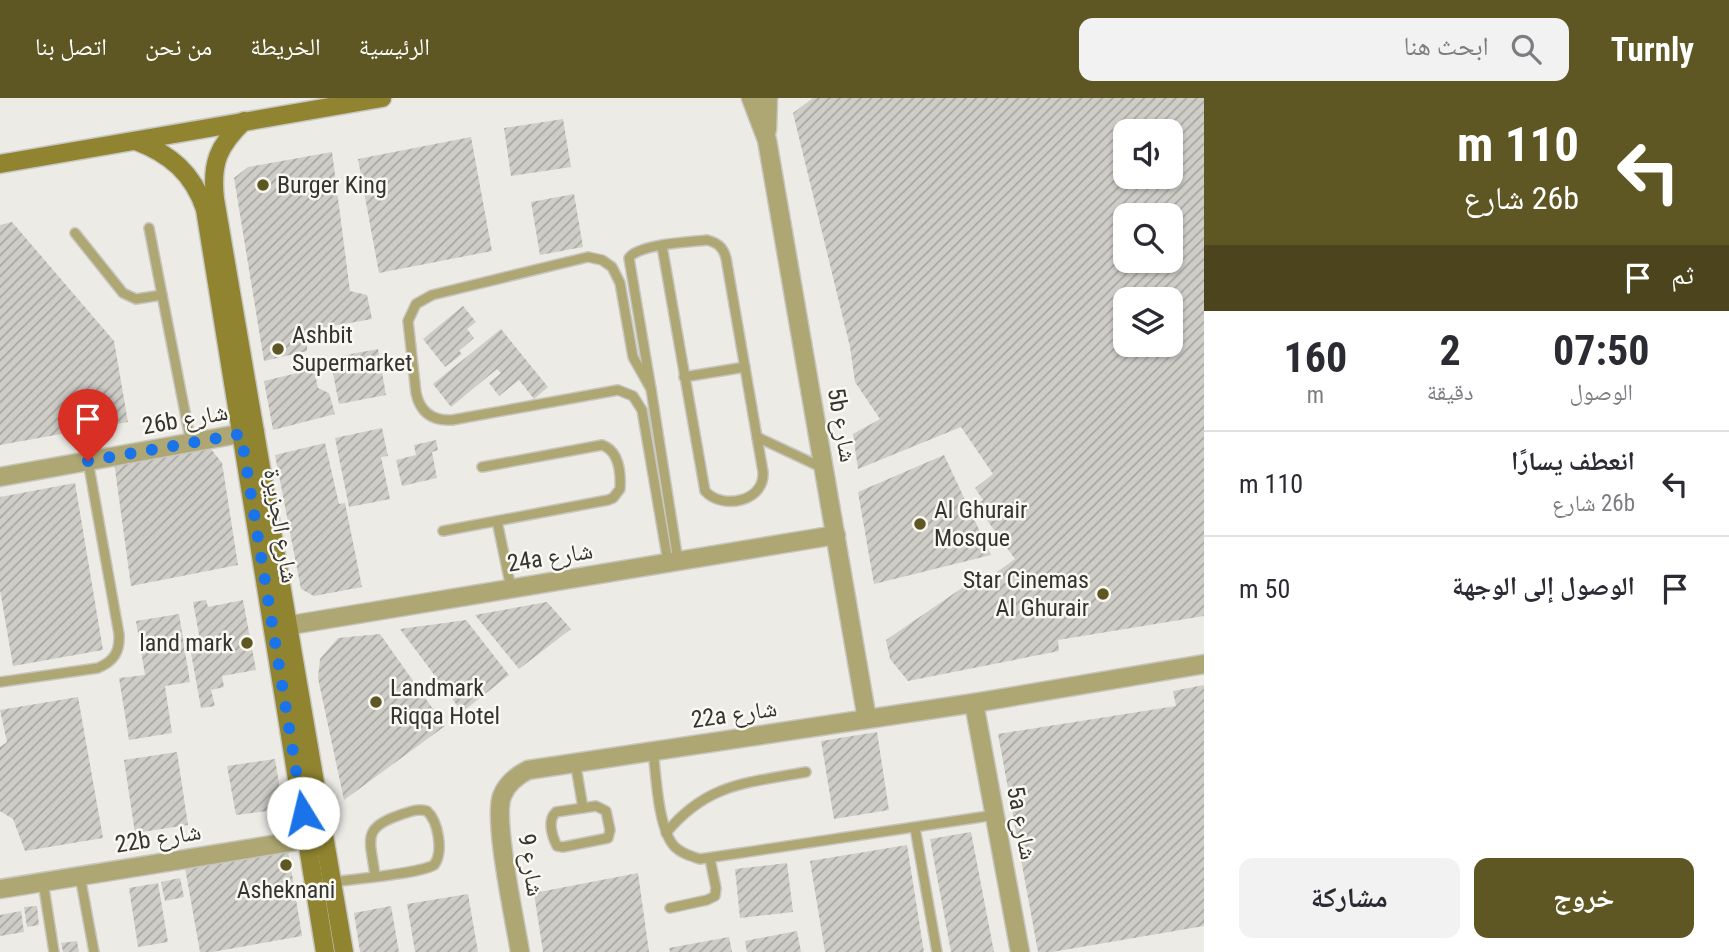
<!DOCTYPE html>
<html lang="ar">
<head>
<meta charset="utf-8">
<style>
	:root { --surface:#fff; --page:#f2f2f3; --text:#2b2b33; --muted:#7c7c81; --line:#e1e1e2; --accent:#5e5623 }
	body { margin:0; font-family:"Roboto Condensed","Noto Naskh Arabic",sans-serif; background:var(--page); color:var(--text); direction:rtl; height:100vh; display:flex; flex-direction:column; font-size:26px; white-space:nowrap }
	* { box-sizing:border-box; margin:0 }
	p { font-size:23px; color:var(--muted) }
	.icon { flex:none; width:38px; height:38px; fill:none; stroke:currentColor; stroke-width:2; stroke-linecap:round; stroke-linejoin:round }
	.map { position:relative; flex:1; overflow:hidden; direction:ltr }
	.side { display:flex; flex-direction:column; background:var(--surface); width:525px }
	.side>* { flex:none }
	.guide { background:#5e5623; color:#fff; overflow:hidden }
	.controls { position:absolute; left:1113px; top:21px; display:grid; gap:14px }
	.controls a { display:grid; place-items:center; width:70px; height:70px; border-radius:14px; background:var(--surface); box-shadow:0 2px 5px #0004; font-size:35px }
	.pin { position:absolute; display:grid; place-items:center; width:60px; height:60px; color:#fff; margin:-72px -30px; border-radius:50% 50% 50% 0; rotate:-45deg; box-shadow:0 0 7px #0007 }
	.pin .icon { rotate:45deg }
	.me { position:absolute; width:77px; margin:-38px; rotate:351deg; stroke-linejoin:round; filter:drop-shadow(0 0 5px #0008) }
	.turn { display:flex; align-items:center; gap:24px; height:147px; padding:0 35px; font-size:32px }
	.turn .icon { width:91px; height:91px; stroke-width:2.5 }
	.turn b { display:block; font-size:49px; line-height:60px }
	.then { display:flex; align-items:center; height:66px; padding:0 35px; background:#0003; gap:14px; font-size:26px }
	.eta { display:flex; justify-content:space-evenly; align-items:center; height:119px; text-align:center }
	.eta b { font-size:42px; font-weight:700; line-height:49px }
	.action { display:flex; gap:14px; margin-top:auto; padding:14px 35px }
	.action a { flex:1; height:80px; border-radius:14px; background:var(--accent); color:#fff; font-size:28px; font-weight:700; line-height:80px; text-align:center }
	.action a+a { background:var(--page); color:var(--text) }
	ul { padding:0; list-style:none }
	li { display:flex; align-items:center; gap:21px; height:105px; padding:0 35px; border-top:2px solid var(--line) }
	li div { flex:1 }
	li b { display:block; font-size:26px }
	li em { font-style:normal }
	header { display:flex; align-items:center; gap:42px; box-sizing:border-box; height:98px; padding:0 35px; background:var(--accent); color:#fff }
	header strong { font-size:33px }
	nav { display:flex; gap:38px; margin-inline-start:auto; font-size:24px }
	.search { width:490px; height:63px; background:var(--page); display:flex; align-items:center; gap:18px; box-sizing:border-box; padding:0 24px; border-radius:14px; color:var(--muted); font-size:26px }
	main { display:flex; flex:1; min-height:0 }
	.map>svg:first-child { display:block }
</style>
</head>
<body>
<header>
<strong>Turnly</strong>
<div class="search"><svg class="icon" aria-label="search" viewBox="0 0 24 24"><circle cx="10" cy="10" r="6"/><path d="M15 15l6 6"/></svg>ابحث هنا</div>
<nav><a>الرئيسية</a><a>الخريطة</a><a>من نحن</a><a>اتصل بنا</a></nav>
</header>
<main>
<section class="side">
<div class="guide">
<div class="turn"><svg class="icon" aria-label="left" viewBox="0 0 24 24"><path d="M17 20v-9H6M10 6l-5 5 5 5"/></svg><div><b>110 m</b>26b شارع</div></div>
<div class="then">ثم<svg class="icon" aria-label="arrive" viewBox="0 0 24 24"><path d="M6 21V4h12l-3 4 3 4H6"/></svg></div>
</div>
<div class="eta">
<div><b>07:50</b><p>الوصول</p></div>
<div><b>2</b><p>دقيقة</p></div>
<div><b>160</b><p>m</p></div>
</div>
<ul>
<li><svg class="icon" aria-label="left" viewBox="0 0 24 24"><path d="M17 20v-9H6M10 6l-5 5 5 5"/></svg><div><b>انعطف يسارًا</b><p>26b شارع</p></div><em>110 m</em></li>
<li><svg class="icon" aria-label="arrive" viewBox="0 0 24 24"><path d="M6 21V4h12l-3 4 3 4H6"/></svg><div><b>الوصول إلى الوجهة</b></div><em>50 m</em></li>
</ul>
<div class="action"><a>خروج</a><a>مشاركة</a></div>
</section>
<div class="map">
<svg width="1204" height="854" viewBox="0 0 1204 854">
	<defs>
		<pattern id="building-hatch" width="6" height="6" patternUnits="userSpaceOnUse" patternTransform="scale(1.75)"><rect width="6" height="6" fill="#cecdc7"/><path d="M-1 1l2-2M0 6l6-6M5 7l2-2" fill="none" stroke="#a8a7a2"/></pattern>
	</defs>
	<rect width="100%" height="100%" fill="#ecebe5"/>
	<g fill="url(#building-hatch)" fill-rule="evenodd">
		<path d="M 813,0 L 1204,0 L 1204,518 L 1058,542 L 1059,553 L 908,583 L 890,561 L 886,542 L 981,477 L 986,482 L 1015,461 L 976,407 L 983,402 L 975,390 L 993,376 L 961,329 L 858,371 L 853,336 L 880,321 L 855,284 L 850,249 L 793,15 ZM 1125,33 L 1171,33 L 1171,79 L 1125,79 ZM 1125,117 L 1171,117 L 1171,163 L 1125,163 ZM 1125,201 L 1171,201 L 1171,247 L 1125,247 Z"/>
		<path d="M 563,21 L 571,69 L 511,78 L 504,30 Z"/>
		<path d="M 471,39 L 492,153 L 379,175 L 358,61 Z"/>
		<path d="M 332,54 L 350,193 L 367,197 L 372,221 L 315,231 L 307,241 L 307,253 L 264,263 L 234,80 L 248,69 Z"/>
		<path d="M 574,96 L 583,149 L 540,157 L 531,104 Z"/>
		<path d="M 12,124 L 114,243 L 128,324 L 0,347 L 0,127 Z"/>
		<path d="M 463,208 L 476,224 L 467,231 L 474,240 L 459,253 L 462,256 L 445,269 L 423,241 Z"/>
		<path d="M 501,231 L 548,289 L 534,301 L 519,282 L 499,298 L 489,285 L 501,275 L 497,271 L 451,309 L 433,286 Z"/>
		<path d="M 378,251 L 386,297 L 339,306 L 330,260 Z"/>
		<path d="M 314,271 L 318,290 L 329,295 L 335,316 L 273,332 L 264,283 Z"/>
		<path d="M 382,330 L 388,358 L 381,359 L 390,401 L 349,409 L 335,340 Z"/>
		<path d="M 436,342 L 438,352 L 432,354 L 437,380 L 402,388 L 396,362 L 416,357 L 414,347 Z"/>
		<path d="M 325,345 L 339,406 L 345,405 L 362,489 L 314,498 L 301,491 L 275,357 Z"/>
		<path d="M 203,347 L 211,351 L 222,365 L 238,467 L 131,488 L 114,364 Z"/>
		<path d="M 944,357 L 991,457 L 874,486 L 858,394 Z"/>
		<path d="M 75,385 L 103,552 L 13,568 L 0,492 L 0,399 Z"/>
		<path d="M 206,502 L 208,509 L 243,502 L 256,572 L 222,578 L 224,589 L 211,592 L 215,608 L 201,610 L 191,555 L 202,553 L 193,504 Z"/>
		<path d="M 547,504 L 571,531 L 519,571 L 475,517 Z"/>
		<path d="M 179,516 L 190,584 L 165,588 L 172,635 L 129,642 L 119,580 L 145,577 L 136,523 Z"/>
		<path d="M 466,522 L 509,577 L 462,614 L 400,531 Z"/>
		<path d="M 380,536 L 445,628 L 344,702 L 318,580 L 320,561 L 338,540 Z"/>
		<path d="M 1204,587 L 1204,828 L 1052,854 L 1038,854 L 998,636 L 1176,608 L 1173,593 Z"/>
		<path d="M 78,599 L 103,740 L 25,753 L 13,721 L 0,713 L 0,649 L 7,644 L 0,612 Z"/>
		<path d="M 877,634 L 889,712 L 834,721 L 821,643 Z"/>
		<path d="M 177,654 L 188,727 L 135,735 L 124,662 Z"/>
		<path d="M 275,661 L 281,698 L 268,713 L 236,717 L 227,668 Z"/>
		<path d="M 971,734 L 994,854 L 951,854 L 930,741 Z"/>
		<path d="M 907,747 L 924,854 L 825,854 L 810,763 Z"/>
		<path d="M 288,752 L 302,838 L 212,854 L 200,854 L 185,770 Z"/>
		<path d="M 787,765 L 793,814 L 740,820 L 735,771 Z"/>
		<path d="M 638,775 L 649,854 L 543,854 L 534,795 Z"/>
		<path d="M 180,780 L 184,799 L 165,803 L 161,784 Z"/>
		<path d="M 158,785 L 168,844 L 138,849 L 129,790 Z"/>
		<path d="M 468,796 L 478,854 L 415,854 L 407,806 Z"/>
		<path d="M 37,808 L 39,827 L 27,829 L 24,809 Z"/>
		<path d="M 391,808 L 399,854 L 360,854 L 354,815 Z"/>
		<path d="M 21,813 L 24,834 L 0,838 L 0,817 Z"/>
		<path d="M 797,833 L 801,854 L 747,854 L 745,843 Z"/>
		<path d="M 729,839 L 732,854 L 670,854 L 669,850 Z"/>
		<path d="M 77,843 L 79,854 L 63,854 L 61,845 Z"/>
	</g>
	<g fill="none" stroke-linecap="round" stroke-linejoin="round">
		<defs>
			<g id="lane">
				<path d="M 149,130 L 191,345"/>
				<path d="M 75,135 L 123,195 L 136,201 L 162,197"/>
				<path d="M 684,279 L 745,269"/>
				<path d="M 651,291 L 629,160 C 638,146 690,144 707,142 C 718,145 723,149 726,160 L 763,374 C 765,404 722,412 705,393 L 662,148"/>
				<path d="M 757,339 L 823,370"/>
				<path d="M 497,423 L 511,490"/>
				<path d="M 443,433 L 608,402 L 613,400 L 620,391 C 621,374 619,353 602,347 L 482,369"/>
				<path d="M 668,464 L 642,312 L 633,298 L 618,292 L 452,322 C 432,323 420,314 416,295 L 408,223 L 416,206 L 432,197 L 588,159 L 602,162 L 612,169 L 620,185 L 633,259 L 651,291 L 678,463"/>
				<path d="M 0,584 L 98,570 C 114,563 120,554 119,536 L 88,363"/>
				<path d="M 653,652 C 656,677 658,732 675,749 C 682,756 691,758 700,761 L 995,717"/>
				<path d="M 575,663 L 583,710"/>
				<path d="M 596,708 L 606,713 L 610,732 L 608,740 L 563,749 L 557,748 C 552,738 547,722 556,714 Z"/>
				<path d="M 915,730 L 937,854"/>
				<path d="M 666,735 C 707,685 747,685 806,674"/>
				<path d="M 80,778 L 94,854"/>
				<path d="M 43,784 L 54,854"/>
				<path d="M 332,784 C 354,781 418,776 434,767 C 444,754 438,723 427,713 C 417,710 409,714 400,717 C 360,730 371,743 375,778"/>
				<path d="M 670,810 L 707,802 L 715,798 L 716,790 L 710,761"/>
			</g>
			<g id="street">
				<path d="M 751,0 L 767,42 L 867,621"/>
				<path d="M 767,32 L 768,0"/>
				<path d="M 0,379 L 255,333"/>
				<path d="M 273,530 L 836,437"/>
				<path d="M 974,605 L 1020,854"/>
				<path d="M 0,791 L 321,739"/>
				<path d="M 520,854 C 515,823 493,722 502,698 C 507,685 516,678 528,672 L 974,605 L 1204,566"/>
			</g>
			<g id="secondary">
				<path d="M 244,23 C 218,48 211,65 215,101 L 344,854"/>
				<path d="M 136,43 C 170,56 193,75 205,111 L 325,854"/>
				<path d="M 0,66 L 382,0"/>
			</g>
		</defs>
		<use href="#lane" stroke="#c7c6c1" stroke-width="12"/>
		<use href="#street" stroke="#c7c6c1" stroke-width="21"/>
		<use href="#secondary" stroke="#c7c6c1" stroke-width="21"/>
		<use href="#lane" stroke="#aea773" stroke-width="9"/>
		<use href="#street" stroke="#aea773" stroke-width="18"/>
		<use href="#secondary" stroke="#908430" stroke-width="18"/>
	</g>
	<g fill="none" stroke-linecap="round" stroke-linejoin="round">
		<path stroke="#1a73e8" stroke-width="12" stroke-dasharray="0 21.6" d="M 88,363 L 241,336 L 303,715"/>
	</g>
	<g fill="#5e5623" stroke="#f9f9f2" stroke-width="2.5">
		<circle cx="263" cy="87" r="7"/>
		<circle cx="278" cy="251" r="7"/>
		<circle cx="920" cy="426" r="7"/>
		<circle cx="1103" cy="496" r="7"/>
		<circle cx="247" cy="545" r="7"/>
		<circle cx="376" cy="604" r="7"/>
		<circle cx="286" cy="767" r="7"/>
	</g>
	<g text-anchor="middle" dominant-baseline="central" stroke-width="5" stroke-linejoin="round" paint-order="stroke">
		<g font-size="24" fill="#353432" stroke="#f9f9f2" text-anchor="start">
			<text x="277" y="87">Burger King</text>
			<text x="292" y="237">Ashbit<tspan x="292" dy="28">Supermarket</tspan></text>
			<text x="934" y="412">Al Ghurair<tspan x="934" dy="28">Mosque</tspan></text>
			<text x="1089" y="482" text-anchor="end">Star Cinemas<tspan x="1089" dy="28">Al Ghurair</tspan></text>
			<text x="233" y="545" text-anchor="end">land mark</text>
			<text x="390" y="590">Landmark<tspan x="390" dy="28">Riqqa Hotel</tspan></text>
			<text x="286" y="792" text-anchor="middle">Asheknani</text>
		</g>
		<g font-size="24" fill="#353432" stroke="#f9f9f2">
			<text transform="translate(185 321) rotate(-10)">26b شارع</text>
			<text transform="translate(842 327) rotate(80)">5b شارع</text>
			<text transform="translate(281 428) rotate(81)">شارع الجزيرة</text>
			<text transform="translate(550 459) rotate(-9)">24a شارع</text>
			<text transform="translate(734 616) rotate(-8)">22a شارع</text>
			<text transform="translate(1022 725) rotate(79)">5a شارع</text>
			<text transform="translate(158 740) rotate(-9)">22b شارع</text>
			<text transform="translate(531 767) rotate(81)">شارع 9</text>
		</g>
	</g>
</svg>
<div class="controls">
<a><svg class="icon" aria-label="sound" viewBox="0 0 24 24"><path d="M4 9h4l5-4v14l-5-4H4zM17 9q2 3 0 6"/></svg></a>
<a><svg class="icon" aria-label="search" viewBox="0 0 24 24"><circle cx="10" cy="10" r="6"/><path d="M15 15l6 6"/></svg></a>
<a><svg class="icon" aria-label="layers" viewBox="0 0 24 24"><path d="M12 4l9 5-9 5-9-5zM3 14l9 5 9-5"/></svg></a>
</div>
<div class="pin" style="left:88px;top:363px;background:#d93025"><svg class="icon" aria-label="arrive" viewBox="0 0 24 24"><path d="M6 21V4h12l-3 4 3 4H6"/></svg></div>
<svg class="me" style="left:303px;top:715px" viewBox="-20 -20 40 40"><circle r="19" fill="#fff"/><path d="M0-13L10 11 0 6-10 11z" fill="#1a73e8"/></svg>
</div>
</main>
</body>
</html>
